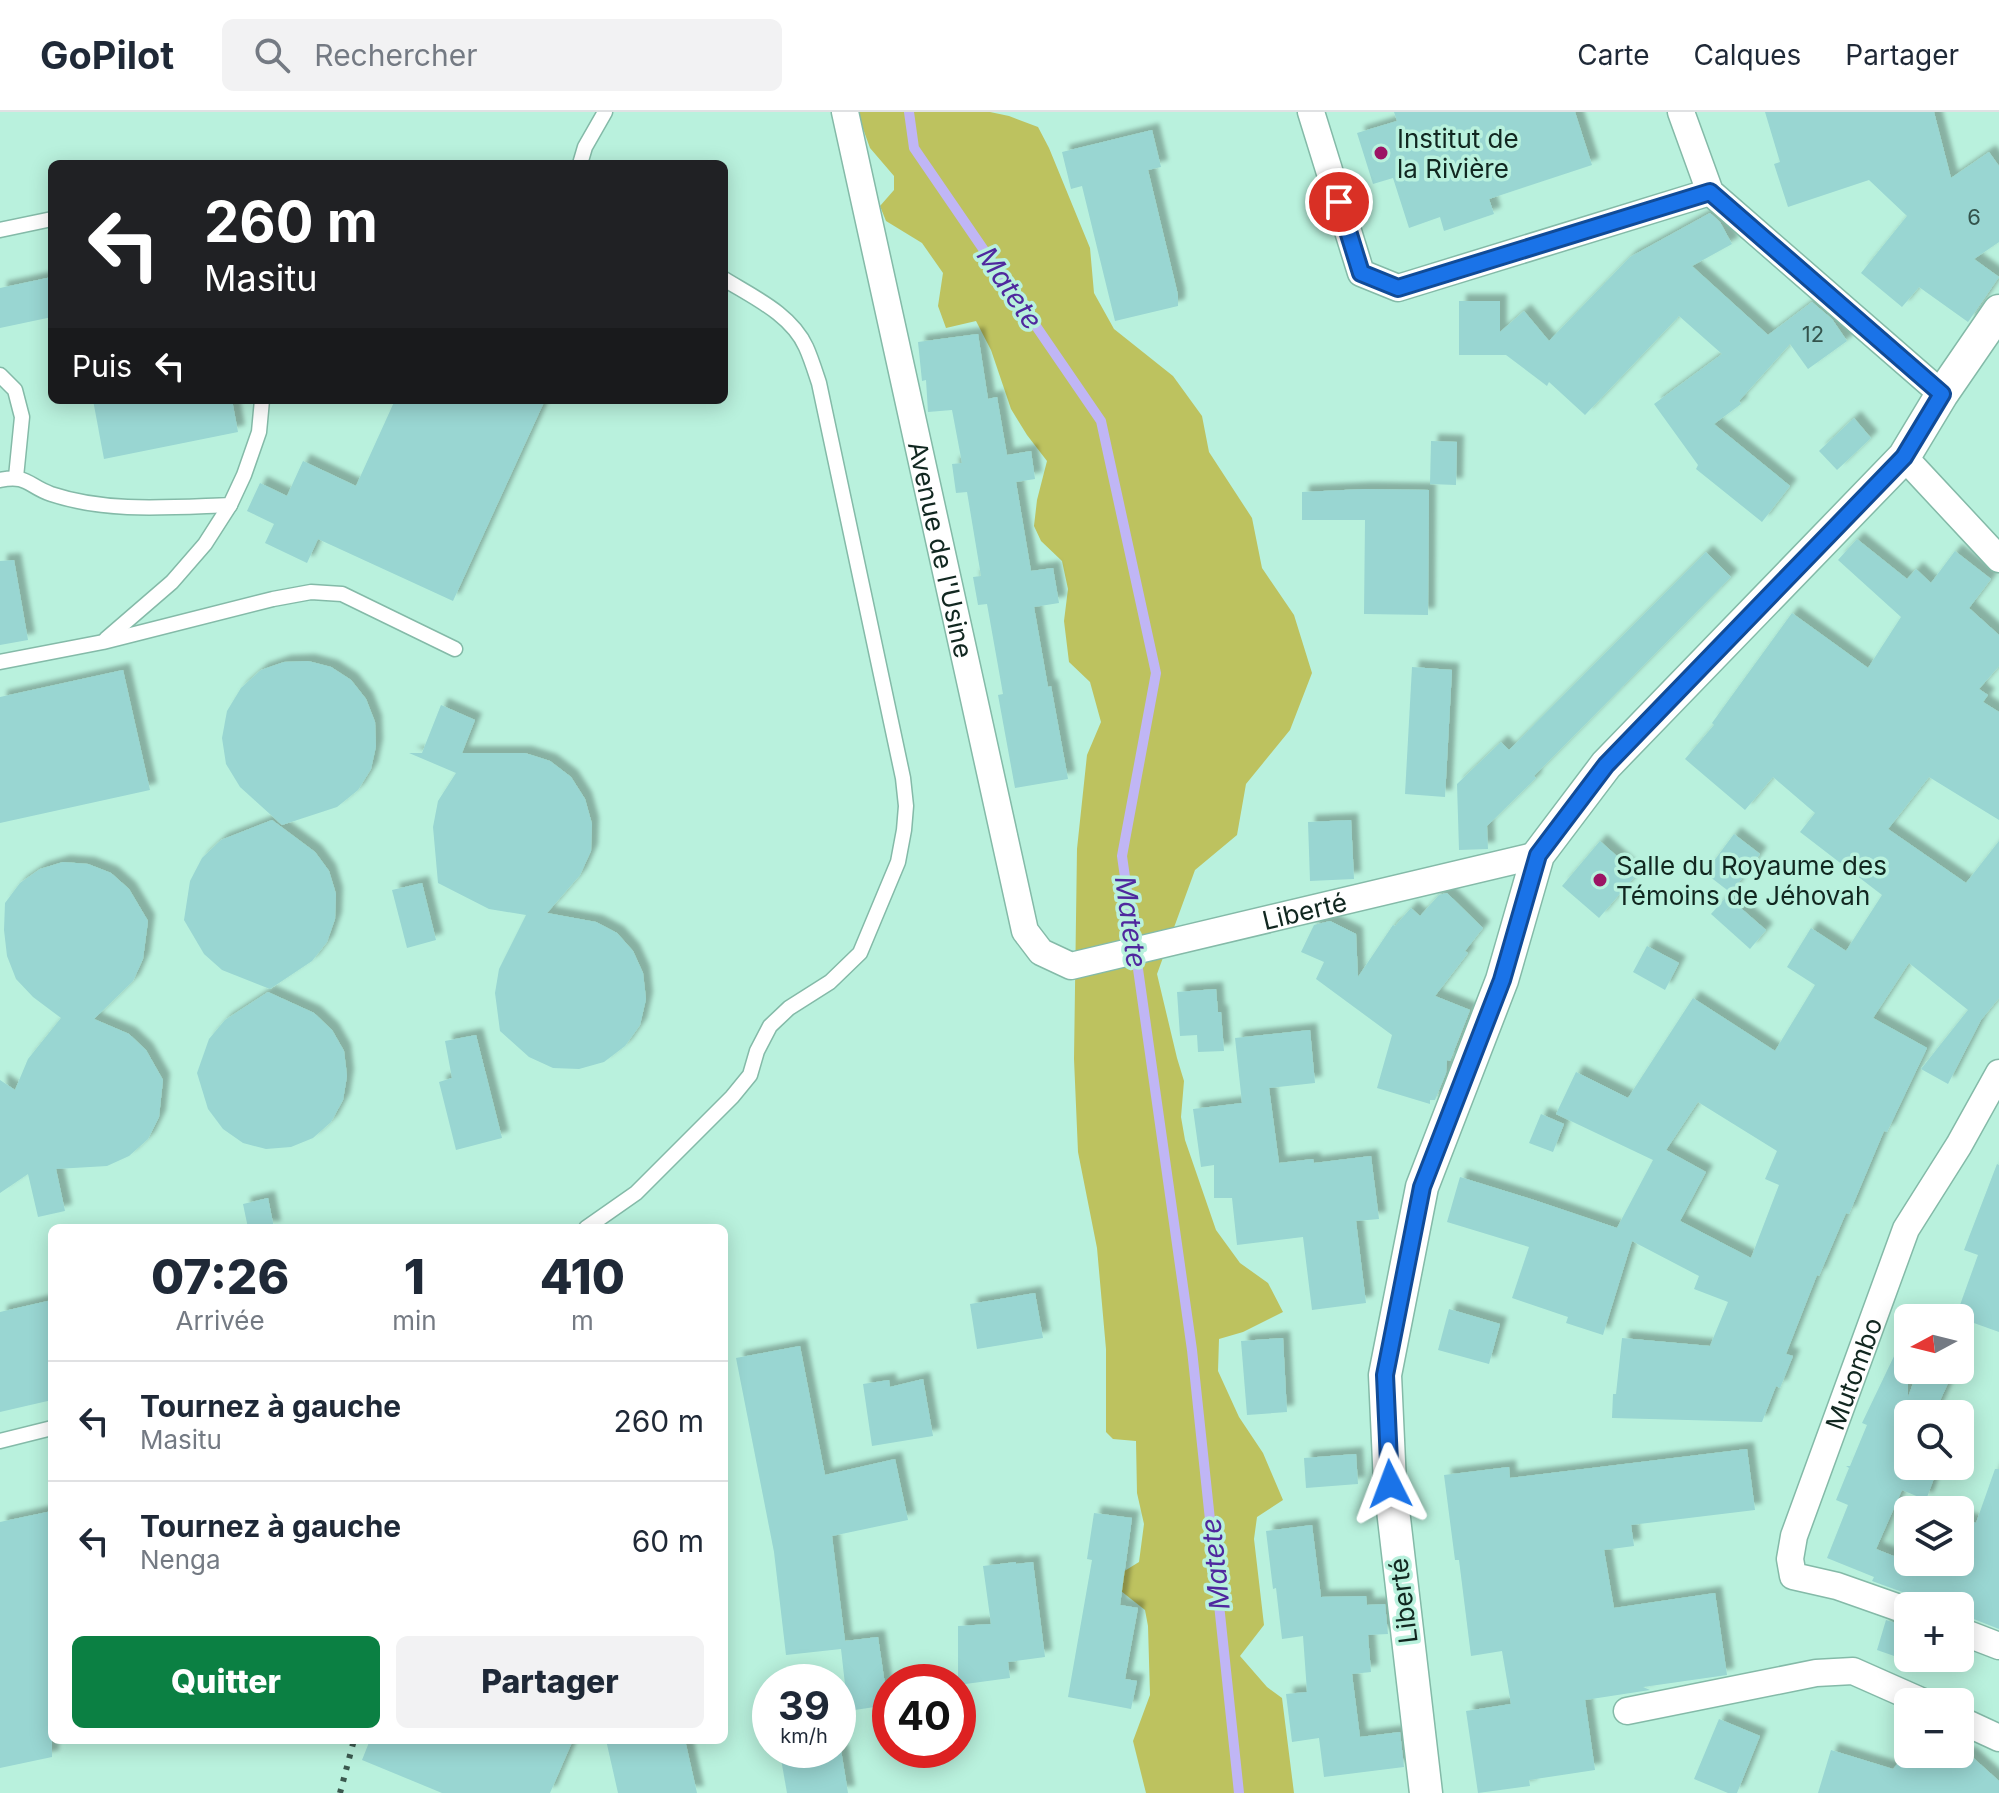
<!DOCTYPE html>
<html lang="fr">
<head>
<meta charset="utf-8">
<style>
	:root { --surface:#fff; --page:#f2f2f3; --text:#1f2937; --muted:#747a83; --line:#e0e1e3; --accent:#0b8043 }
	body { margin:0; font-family:Inter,sans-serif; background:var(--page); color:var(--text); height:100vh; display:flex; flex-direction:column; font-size:30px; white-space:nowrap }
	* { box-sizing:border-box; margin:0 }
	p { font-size:26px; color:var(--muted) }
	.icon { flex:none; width:44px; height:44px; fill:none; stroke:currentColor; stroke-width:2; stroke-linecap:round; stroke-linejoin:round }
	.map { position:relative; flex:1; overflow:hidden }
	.drawer { position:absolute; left:48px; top:1112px; width:680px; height:520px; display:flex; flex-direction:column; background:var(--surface); border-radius:12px; box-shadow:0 4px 20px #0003 }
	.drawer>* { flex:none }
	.hud { position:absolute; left:48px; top:48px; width:680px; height:244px; border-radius:12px; box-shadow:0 4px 20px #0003; background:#202124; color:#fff; overflow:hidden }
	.needle { width:52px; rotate:263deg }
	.controls { position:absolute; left:1894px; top:1192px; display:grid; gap:16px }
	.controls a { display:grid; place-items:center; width:80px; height:80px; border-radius:12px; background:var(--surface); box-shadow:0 4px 20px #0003; font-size:40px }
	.speed { position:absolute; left:752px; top:1552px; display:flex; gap:16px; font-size:40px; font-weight:700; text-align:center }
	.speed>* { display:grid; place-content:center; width:104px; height:104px; border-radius:50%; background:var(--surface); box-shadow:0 4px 20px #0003; line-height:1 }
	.speed small { font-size:20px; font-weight:400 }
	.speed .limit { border:12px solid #d22; background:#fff; color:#111 }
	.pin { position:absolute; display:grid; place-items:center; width:68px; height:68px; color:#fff; margin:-34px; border:4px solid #fff; border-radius:50%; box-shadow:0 2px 8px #0007 }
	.me { position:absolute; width:88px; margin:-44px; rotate:357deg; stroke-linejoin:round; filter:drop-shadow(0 0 6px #0008) }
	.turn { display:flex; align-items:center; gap:28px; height:168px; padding:0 24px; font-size:36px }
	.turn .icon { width:104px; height:104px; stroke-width:2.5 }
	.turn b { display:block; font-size:56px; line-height:68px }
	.then { display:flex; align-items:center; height:76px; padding:0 24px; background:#0003; gap:16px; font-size:30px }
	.eta { display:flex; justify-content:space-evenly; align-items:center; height:136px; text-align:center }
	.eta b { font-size:48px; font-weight:800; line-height:56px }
	.button { display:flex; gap:16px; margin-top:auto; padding:16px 24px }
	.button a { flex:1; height:92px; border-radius:12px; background:var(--accent); color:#fff; font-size:32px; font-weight:800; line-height:92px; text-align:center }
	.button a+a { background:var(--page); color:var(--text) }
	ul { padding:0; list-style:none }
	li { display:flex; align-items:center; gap:24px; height:120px; padding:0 24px; border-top:2px solid var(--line) }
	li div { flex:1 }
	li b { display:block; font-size:30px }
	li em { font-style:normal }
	header { display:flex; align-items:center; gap:48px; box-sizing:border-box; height:112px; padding:0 40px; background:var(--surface); border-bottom:2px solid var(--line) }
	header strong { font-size:38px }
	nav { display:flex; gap:44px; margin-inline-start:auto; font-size:28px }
	.search { width:560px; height:72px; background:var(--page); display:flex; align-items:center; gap:20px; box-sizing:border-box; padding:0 28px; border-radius:12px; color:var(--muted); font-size:30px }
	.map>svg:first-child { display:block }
</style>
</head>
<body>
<header>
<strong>GoPilot</strong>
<div class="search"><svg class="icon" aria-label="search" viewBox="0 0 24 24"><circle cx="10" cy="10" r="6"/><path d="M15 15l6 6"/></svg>Rechercher</div>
<nav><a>Carte</a><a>Calques</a><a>Partager</a></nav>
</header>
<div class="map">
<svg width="1999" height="1681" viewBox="0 0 1999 1681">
	<defs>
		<filter id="shadow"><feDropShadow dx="7" dy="-7" stdDeviation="2" flood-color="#0004"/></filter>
	</defs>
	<rect width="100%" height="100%" fill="#b9f1dd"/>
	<path fill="#bdc25f" d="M 857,0 L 990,0 L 1009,4 L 1038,15 L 1049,36 L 1090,136 L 1094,181 L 1114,217 L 1173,264 L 1202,304 L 1209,340 L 1252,406 L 1262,456 L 1294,503 L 1312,561 L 1290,618 L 1246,672 L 1237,723 L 1195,758 L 1157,862 L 1177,946 L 1184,969 L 1181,1005 L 1185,1028 L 1216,1118 L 1240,1151 L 1268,1171 L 1283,1200 L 1243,1220 L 1219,1227 L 1218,1259 L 1239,1305 L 1263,1341 L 1283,1388 L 1257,1405 L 1254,1427 L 1264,1513 L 1240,1544 L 1267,1575 L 1282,1586 L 1294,1681 L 1146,1681 L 1133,1629 L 1150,1583 L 1148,1514 L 1145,1498 L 1121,1479 L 1118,1463 L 1139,1450 L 1144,1412 L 1137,1381 L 1136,1329 L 1113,1327 L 1106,1320 L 1106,1237 L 1097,1136 L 1078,1040 L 1074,947 L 1077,737 L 1087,643 L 1101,610 L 1090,570 L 1069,550 L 1064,509 L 1068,477 L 1062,449 L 1041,429 L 1034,414 L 1037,388 L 1047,349 L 1027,323 L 1011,297 L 991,238 L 976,209 L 946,216 L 938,194 L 943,161 L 922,131 L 886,109 L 880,94 L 894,78 L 894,64 L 870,36 Z"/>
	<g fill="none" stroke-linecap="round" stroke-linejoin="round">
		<path stroke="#c0b6f5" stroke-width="10" d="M 909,0 L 914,36 L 1101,309 L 1156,561 L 1122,744 L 1192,1238 L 1239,1681"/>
	</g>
	<g fill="#99d6d2" fill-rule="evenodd" filter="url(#shadow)">
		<path d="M 1394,0 L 1575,0 L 1592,53 L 1489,87 L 1494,102 L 1444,119 L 1440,105 L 1409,116 L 1393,66 L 1373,72 L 1357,21 L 1397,9 Z"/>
		<path d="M 1765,0 L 1934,0 L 1951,66 L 1989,40 L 1999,54 L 1999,130 L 1974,147 L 1999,165 L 1968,210 L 1919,175 L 1902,195 L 1861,161 L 1907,104 L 1869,68 L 1788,95 L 1774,52 L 1780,50 Z"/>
		<path d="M 1152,18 L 1161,55 L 1148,58 L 1178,183 L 1178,194 L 1115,209 L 1082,74 L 1071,77 L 1062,40 Z"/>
		<path d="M 1710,101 L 1720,110 L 1732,132 L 1692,154 L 1768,223 L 1812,190 L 1832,207 L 1847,229 L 1808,257 L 1790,232 L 1739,289 L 1741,292 L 1714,312 L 1790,374 L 1762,410 L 1696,357 L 1698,353 L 1654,292 L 1722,242 L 1679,204 L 1585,303 L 1549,270 L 1547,274 L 1506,243 L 1459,243 L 1459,189 L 1500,189 L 1500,220 L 1524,199 L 1549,229 L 1630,145 Z"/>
		<path d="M 52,165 L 52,205 L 0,216 L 0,176 Z"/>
		<path d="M 978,222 L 988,287 L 997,285 L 1007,343 L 1031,339 L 1035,367 L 1016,370 L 1031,459 L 1053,456 L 1059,491 L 1034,495 L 1048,575 L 1051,574 L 1068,667 L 1015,676 L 998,583 L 1003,582 L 987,492 L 978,493 L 973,465 L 981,464 L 967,380 L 956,381 L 952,352 L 962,351 L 952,298 L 928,300 L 926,268 L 922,269 L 918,230 Z"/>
		<path d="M 93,288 L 232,288 L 238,320 L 104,347 Z"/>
		<path d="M 395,288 L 545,288 L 453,489 L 318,427 L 307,451 L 265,431 L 274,412 L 247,399 L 260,371 L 287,384 L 303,349 L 356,374 Z"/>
		<path d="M 1854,306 L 1871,326 L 1837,358 L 1819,339 Z"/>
		<path d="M 1431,329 L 1457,330 L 1456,373 L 1430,372 Z"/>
		<path d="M 1365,377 L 1429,378 L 1428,503 L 1364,502 L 1365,408 L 1302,408 L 1302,380 Z"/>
		<path d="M 1857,427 L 1907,467 L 1916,457 L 1931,471 L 1955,439 L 1991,467 L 1969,496 L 1999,523 L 1999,554 L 1979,577 L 1988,583 L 1983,590 L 1999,600 L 1999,708 L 1929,665 L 1888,717 L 1966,771 L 1999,729 L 1999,886 L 1981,908 L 1948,972 L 1921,957 L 1968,898 L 1909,851 L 1873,906 L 1927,936 L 1887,1020 L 1884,1019 L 1849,1102 L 1846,1101 L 1819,1164 L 1817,1163 L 1786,1242 L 1793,1244 L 1780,1276 L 1776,1274 L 1762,1310 L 1612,1306 L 1613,1282 L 1616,1282 L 1622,1226 L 1710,1234 L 1728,1190 L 1694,1177 L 1699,1164 L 1632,1129 L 1603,1223 L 1566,1211 L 1568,1205 L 1512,1186 L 1529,1135 L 1447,1110 L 1460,1065 L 1534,1088 L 1617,1116 L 1653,1048 L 1556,1002 L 1576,960 L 1628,986 L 1693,886 L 1775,939 L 1815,873 L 1787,855 L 1811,816 L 1846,839 L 1882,783 L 1800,720 L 1815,701 L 1773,665 L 1745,698 L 1685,647 L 1714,613 L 1712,611 L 1792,501 L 1868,556 L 1901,505 L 1838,448 ZM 1698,990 L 1777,1039 L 1765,1067 L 1779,1073 L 1751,1146 L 1680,1109 L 1706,1060 L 1666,1038 Z"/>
		<path d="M 1706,440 L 1731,465 L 1534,664 L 1536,666 L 1487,714 L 1488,737 L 1459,738 L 1457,672 L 1501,630 L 1509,638 Z"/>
		<path d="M 14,448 L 28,528 L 0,533 L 0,449 Z"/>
		<path d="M 308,549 L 331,555 L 351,568 L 366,587 L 375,610 L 376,634 L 371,657 L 358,678 L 337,695 L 282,713 L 240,675 L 226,652 L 222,626 L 227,599 L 241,576 L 261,558 L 284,550 Z"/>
		<path d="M 1412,555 L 1452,558 L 1445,685 L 1405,682 Z"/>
		<path d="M 123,558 L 150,678 L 0,711 L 0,585 Z"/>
		<path d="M 441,593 L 475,608 L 462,641 L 525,641 L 550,649 L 571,665 L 585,687 L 592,712 L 591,739 L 580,763 L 547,801 L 596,810 L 617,821 L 633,839 L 643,861 L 646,887 L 640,913 L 625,934 L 604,950 L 579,957 L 553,956 L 529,945 L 500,919 L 495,881 L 499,857 L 526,803 L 489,797 L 438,771 L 433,715 L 438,689 L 456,661 L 409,641 L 422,641 Z"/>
		<path d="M 272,708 L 315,740 L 329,759 L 336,782 L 335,807 L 327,830 L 312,849 L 270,877 L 222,858 L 204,842 L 184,808 L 190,769 L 202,746 L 221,728 Z"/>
		<path d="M 1351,708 L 1354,767 L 1310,769 L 1308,710 Z"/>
		<path d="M 1734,722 L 1760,742 L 1731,781 L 1705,761 Z"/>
		<path d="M 1600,729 L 1637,762 L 1599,806 L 1562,774 Z"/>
		<path d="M 63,750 L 88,752 L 111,761 L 129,777 L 148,809 L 143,847 L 133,869 L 94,907 L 129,922 L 146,938 L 163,968 L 159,1005 L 148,1027 L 129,1044 L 107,1054 L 56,1057 L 65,1099 L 38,1105 L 28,1062 L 0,1081 L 0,968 L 15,978 L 28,947 L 61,906 L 33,885 L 16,867 L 7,844 L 4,818 L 5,791 L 20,771 L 40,757 Z"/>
		<path d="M 422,771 L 436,828 L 407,836 L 392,778 Z"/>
		<path d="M 1447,781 L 1483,816 L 1465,839 L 1468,841 L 1435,884 L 1470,898 L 1450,949 L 1447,948 L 1446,961 L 1435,988 L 1430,988 L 1430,992 L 1377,976 L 1392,923 L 1316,867 L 1324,850 L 1301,840 L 1314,813 L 1330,809 L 1356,822 L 1358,865 L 1393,813 L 1395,814 L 1411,796 L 1420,804 L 1439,783 Z"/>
		<path d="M 1727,784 L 1766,818 L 1750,837 L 1711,802 Z"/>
		<path d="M 1647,834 L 1679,851 L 1665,878 L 1633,860 Z"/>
		<path d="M 1216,877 L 1218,900 L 1221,900 L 1224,939 L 1198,940 L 1197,923 L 1180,924 L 1177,880 Z"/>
		<path d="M 268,880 L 314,901 L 332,918 L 344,939 L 347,964 L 343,988 L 331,1010 L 313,1026 L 291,1035 L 266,1037 L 243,1031 L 223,1017 L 208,997 L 197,961 L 209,927 L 225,908 Z"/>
		<path d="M 1310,918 L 1315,971 L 1269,976 L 1279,1051 L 1313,1047 L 1314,1051 L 1371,1044 L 1379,1107 L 1356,1109 L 1366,1191 L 1312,1198 L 1303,1125 L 1237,1133 L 1232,1086 L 1214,1086 L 1214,1053 L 1201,1055 L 1193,997 L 1242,991 L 1235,926 Z"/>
		<path d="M 476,923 L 502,1026 L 456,1038 L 439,970 L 452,966 L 445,929 Z"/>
		<path d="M 1541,1002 L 1564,1012 L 1553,1040 L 1529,1031 Z"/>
		<path d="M 1997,1052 L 1999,1053 L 1999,1220 L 1960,1206 L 1960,1193 L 1978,1143 L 1964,1138 Z"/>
		<path d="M 268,1086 L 274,1116 L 248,1116 L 243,1092 Z"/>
		<path d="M 1035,1181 L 1043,1226 L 977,1237 L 970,1192 Z"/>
		<path d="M 52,1188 L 52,1288 L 0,1300 L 0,1200 Z"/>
		<path d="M 1449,1197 L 1500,1212 L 1489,1252 L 1438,1238 Z"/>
		<path d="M 1908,1215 L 1908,1285 L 1918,1258 L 1954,1258 L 1934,1302 L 1908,1302 L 1908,1354 L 1920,1354 L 1936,1361 L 1926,1388 L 1902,1378 L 1876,1437 L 1939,1462 L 1943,1450 L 1960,1450 L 1960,1405 L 1976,1411 L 1995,1357 L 1999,1357 L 1999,1517 L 1966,1504 L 1969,1494 L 1923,1494 L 1920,1488 L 1913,1484 L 1872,1469 L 1874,1465 L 1827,1446 L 1848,1393 L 1836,1388 L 1849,1356 L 1846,1354 L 1850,1354 L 1867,1313 L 1862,1311 Z"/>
		<path d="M 1283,1226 L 1287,1300 L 1247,1303 L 1241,1229 Z"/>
		<path d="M 800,1234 L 825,1363 L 895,1347 L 908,1408 L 832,1424 L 845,1529 L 878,1525 L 888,1593 L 848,1599 L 841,1537 L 786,1543 L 774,1440 L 736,1246 Z"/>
		<path d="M 923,1267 L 933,1324 L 872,1334 L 863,1272 L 889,1268 L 890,1275 Z"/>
		<path d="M 1747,1337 L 1755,1398 L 1631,1413 L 1634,1434 L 1604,1438 L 1614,1496 L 1715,1481 L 1727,1563 L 1643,1575 L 1650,1578 L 1585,1588 L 1595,1658 L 1529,1668 L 1530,1674 L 1478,1681 L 1466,1599 L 1511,1592 L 1502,1539 L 1471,1544 L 1459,1448 L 1455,1448 L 1444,1363 L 1509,1355 L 1510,1366 Z"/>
		<path d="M 1356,1342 L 1358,1372 L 1306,1376 L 1304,1346 Z"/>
		<path d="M 52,1399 L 52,1645 L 0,1656 L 0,1410 Z"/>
		<path d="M 1094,1401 L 1132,1406 L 1120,1493 L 1138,1496 L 1125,1567 L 1137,1569 L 1131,1597 L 1068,1585 L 1092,1448 L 1087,1447 Z"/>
		<path d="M 1312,1413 L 1321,1485 L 1366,1484 L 1367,1493 L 1385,1492 L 1388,1522 L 1368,1523 L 1371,1560 L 1352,1562 L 1360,1625 L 1400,1620 L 1404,1655 L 1324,1665 L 1319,1626 L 1292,1630 L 1286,1582 L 1307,1580 L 1303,1524 L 1282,1527 L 1276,1476 L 1273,1477 L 1266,1419 Z"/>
		<path d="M 1016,1450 L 1016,1452 L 1033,1450 L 1045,1545 L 1008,1550 L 1010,1566 L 958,1573 L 958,1514 L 991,1512 L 983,1454 Z"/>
		<path d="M 1886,1508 L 1908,1515 L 1897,1545 L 1877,1538 Z"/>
		<path d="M 1719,1607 L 1760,1624 L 1737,1681 L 1728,1681 L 1694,1667 Z"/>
		<path d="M 370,1628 L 573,1628 L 550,1681 L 442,1681 L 362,1648 Z"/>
		<path d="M 606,1628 L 685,1628 L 697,1681 L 618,1681 Z"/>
		<path d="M 841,1638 L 848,1681 L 787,1681 L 781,1647 Z"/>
		<path d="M 1831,1638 L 1893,1657 L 1906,1642 L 1969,1642 L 1999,1669 L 1999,1681 L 1818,1681 Z"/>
	</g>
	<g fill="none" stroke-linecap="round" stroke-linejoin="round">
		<defs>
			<g id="service">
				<path d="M 580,52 L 585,35 L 605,0"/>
				<path d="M 0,118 L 52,107"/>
				<path d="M 0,263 L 15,278 L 22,305 L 16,365"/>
				<path d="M 0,368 C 27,362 28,374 51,382 C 108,401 171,395 230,393 L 244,363 L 259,320 L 262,288"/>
				<path d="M 106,527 L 172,470 L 205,432 L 230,393"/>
				<path d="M 0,550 L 103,530 L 273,487 L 311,480 L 342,482 L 455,537"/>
				<path d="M 586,1116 L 636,1081 L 732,985 L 750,963 L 757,939 L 770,914 L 789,896 L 830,870 L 860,841 L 898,750 L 904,718 L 906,694 L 903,666 L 819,271 C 815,259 811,246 806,235 C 791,202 753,185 724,167"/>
				<path d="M 0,1329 L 52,1316"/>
			</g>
			<g id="minor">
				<path id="s1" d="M 845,0 L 1025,819 L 1041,840 L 1071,854 L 1538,743"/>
				<path d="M 1311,0 L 1361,161 L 1398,176 L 1710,80"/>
				<path d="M 1681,0 L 1710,80 L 1942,282"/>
				<path d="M 1904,345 L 1999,447"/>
				<path id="s2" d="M 1908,1499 L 1837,1474 L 1793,1464 L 1790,1447 L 1794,1424 L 1906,1117 L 1959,1033 L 1999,961"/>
				<path d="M 1960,1519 L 1999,1534"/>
				<path d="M 1627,1599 L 1816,1561 L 1853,1559 L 1923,1590"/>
				<path d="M 1960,1608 L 1999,1626"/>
			</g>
			<path id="tertiary" d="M 1426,1681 L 1390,1372 L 1385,1263 L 1422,1075 L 1502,868 L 1538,743 L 1606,653 L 1904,345 L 1942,282 L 1999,199"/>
		</defs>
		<use href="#service" stroke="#84baa8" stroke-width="17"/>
		<use href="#minor" stroke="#84baa8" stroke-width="29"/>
		<use href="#tertiary" stroke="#84baa8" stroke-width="35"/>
		<use href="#service" stroke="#fff" stroke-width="14"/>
		<use href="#minor" stroke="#fff" stroke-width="26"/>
		<use href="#tertiary" stroke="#fff" stroke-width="32"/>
		<path stroke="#3b594f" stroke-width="6" stroke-dasharray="4 8" stroke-linecap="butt" d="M 340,1681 L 354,1628"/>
	</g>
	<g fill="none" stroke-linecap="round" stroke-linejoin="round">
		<defs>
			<path id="route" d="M 1339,90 L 1361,161 L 1398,176 L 1710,80 L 1942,282 L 1904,345 L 1606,653 L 1538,743 L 1502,868 L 1422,1075 L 1385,1263 L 1390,1372"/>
		</defs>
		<use href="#route" stroke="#114b97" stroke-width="20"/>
		<use href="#route" stroke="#1a73e8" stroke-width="14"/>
	</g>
	<g fill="#9c1464" stroke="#b9f1dd" stroke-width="3">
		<circle cx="1381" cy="41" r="8"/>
		<circle cx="1600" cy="768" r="8"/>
	</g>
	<g text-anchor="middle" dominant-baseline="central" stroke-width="7" stroke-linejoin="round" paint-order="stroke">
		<g font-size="22" fill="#33534c">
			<text x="1974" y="105">6</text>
			<text x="1813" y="222">12</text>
		</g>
		<g font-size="26" fill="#112720" stroke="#b9f1dd" text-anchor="start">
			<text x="1397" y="26">Institut de<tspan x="1397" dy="30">la Rivière</tspan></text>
			<text x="1616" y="753">Salle du Royaume des<tspan x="1616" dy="30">Témoins de Jéhovah</tspan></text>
		</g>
		<g font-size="26" fill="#112720" stroke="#b9f1dd">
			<text stroke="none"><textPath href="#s1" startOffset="448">Avenue de l'Usine</textPath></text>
			<text stroke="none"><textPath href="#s1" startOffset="1138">Liberté</textPath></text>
			<text stroke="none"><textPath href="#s2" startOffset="334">Mutombo</textPath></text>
			<text transform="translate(1403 1489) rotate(-97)">Liberté</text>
		</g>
		<g font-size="28" font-style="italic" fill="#4f289e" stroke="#b9f1dd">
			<text transform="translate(1010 176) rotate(56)">Matete</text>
			<text transform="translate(1131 810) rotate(82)">Matete</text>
			<text transform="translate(1215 1452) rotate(-96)">Matete</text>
		</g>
	</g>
</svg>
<div class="controls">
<a><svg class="needle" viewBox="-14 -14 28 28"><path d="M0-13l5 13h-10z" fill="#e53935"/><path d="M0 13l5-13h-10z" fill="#747a83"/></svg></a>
<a><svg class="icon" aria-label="search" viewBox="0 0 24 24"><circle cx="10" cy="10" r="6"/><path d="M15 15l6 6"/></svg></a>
<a><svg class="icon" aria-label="layers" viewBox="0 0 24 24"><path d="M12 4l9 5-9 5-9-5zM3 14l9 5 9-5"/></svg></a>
<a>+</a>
<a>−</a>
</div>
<div class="speed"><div>39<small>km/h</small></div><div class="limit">40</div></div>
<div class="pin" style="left:1339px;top:90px;background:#d93025"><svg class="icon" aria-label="arrive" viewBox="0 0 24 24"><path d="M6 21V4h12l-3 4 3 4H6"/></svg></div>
<svg class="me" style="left:1390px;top:1372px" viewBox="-20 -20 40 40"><path d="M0-17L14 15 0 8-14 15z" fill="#1a73e8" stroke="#fff" stroke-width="4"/></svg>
<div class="hud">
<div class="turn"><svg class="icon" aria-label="left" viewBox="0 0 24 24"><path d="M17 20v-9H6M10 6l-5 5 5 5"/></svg><div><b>260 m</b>Masitu</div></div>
<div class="then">Puis<svg class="icon" aria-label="left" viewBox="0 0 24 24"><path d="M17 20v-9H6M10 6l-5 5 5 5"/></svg></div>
</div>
<section class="drawer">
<div class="eta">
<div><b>07:26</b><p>Arrivée</p></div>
<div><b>1</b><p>min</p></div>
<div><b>410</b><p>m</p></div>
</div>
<ul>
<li><svg class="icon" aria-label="left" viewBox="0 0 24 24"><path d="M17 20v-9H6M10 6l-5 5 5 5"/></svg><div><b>Tournez à gauche</b><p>Masitu</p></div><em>260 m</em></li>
<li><svg class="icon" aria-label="left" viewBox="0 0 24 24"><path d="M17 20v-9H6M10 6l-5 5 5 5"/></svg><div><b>Tournez à gauche</b><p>Nenga</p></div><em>60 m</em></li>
</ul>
<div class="button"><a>Quitter</a><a>Partager</a></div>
</section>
</div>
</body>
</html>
